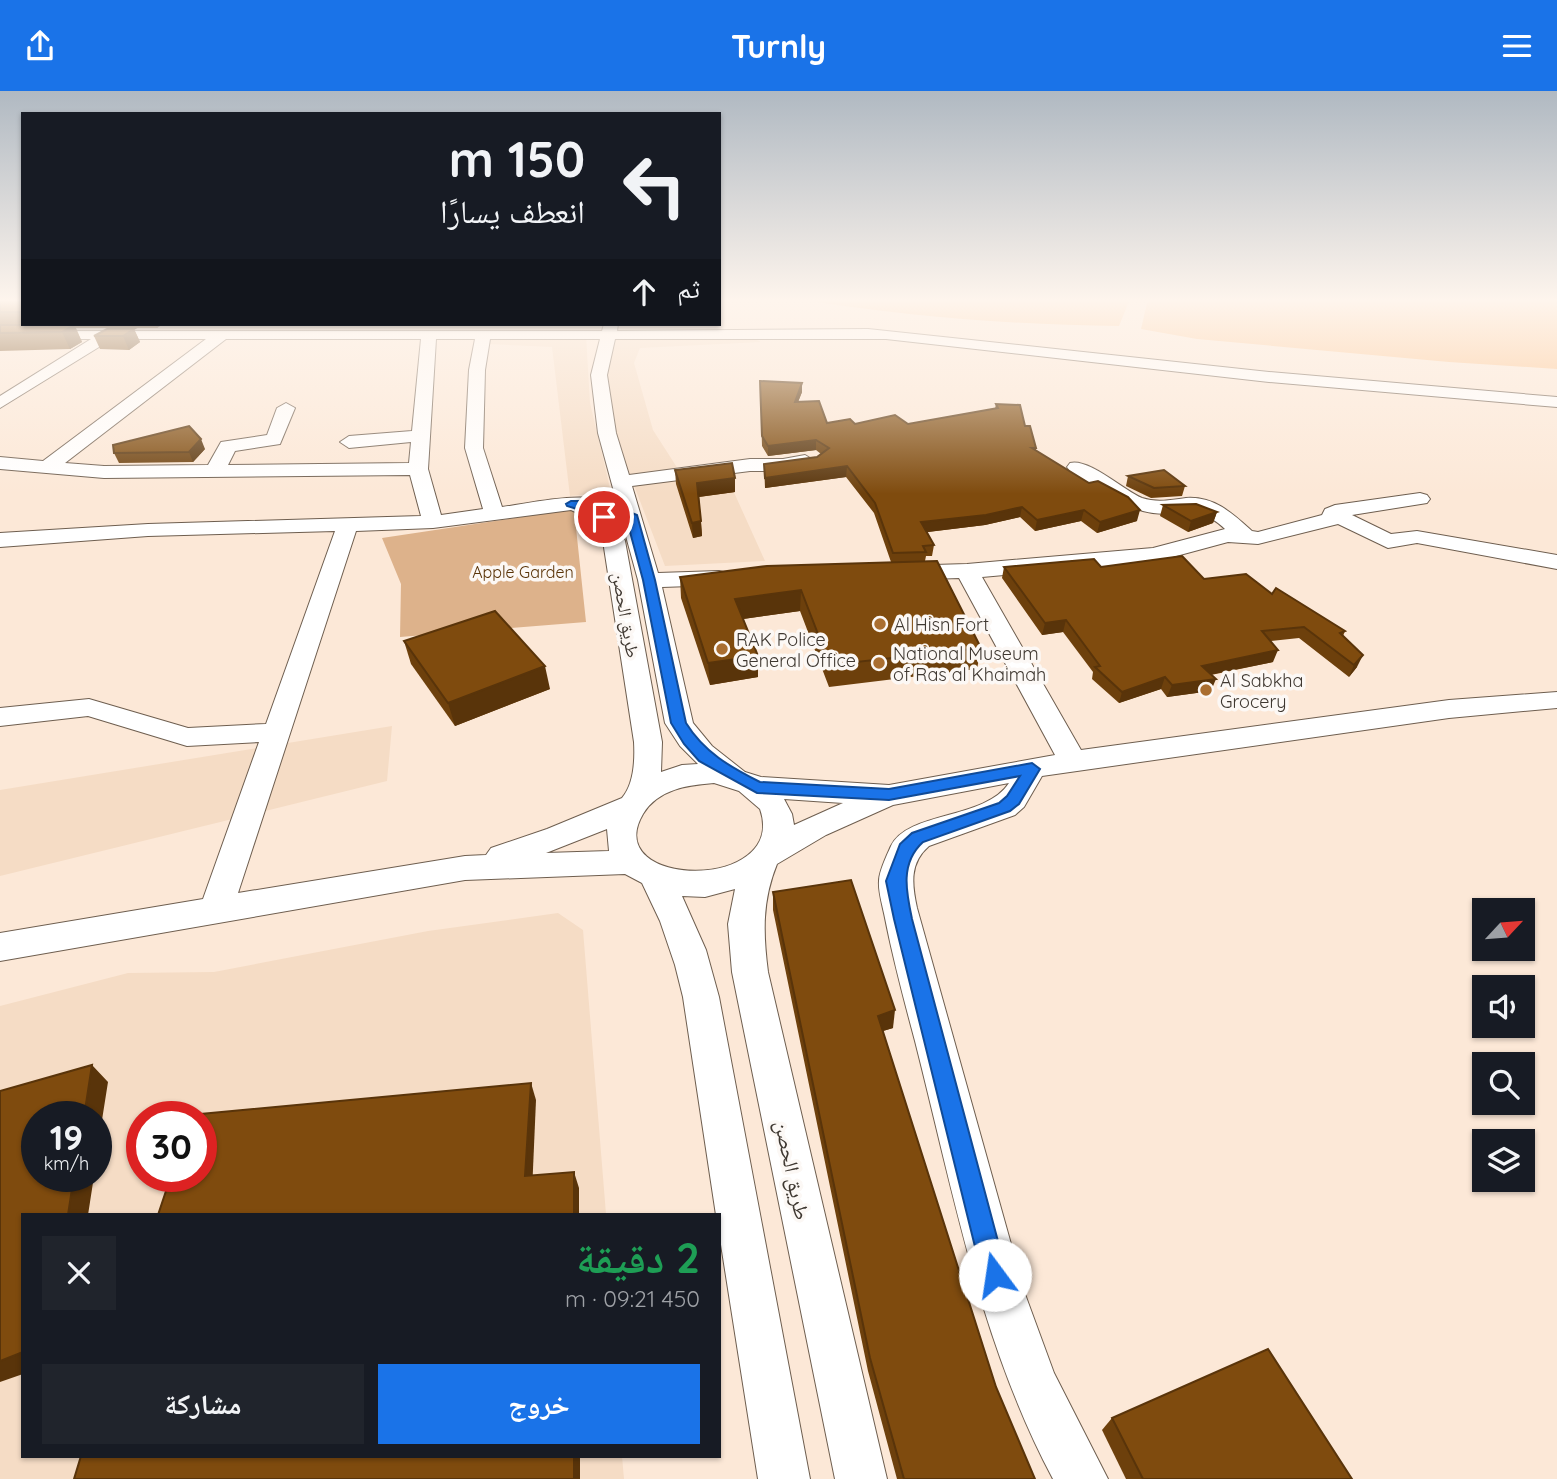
<!DOCTYPE html>
<html lang="ar">
<head>
<meta charset="utf-8">
<style>
	:root { --surface:#171b24; --page:#20242c; --text:#f1f3f6; --muted:#9ea1a6; --accent:#1a73e8 }
	body { margin:0; font-family:Quicksand,"Noto Naskh Arabic",sans-serif; background:var(--page); color:var(--text); direction:rtl; height:100vh; display:flex; flex-direction:column; font-size:26px; white-space:nowrap }
	* { box-sizing:border-box; margin:0 }
	p { font-size:23px; color:var(--muted) }
	.icon { flex:none; width:38px; height:38px; fill:none; stroke:currentColor; stroke-width:2; stroke-linecap:round; stroke-linejoin:round }
	.map { position:relative; flex:1; overflow:hidden; direction:ltr }
	.details { position:absolute; left:21px; top:1122px; width:700px; height:245px; display:flex; flex-direction:column; background:var(--surface); border-radius:0px; box-shadow:0 2px 5px #0004; direction:rtl }
	.details>* { flex:none }
	.hud { position:absolute; left:21px; top:21px; width:700px; height:214px; border-radius:0px; box-shadow:0 2px 5px #0004; direction:rtl; background:#171b24; color:var(--text); overflow:hidden }
	.needle { width:46px; rotate:64deg }
	.buttons { position:absolute; left:1472px; top:807px; display:grid; gap:14px }
	.buttons a { display:grid; place-items:center; width:63px; height:63px; border-radius:0px; background:var(--surface); box-shadow:0 2px 5px #0004; font-size:35px }
	.speed { position:absolute; left:21px; top:1010px; display:flex; gap:14px; font-size:35px; font-weight:700; text-align:center }
	.speed>* { display:grid; place-content:center; width:91px; height:91px; border-radius:50%; background:var(--surface); box-shadow:0 2px 5px #0004; line-height:1 }
	.speed small { font-size:18px; font-weight:400 }
	.speed .limit { border:10px solid #d22; background:#fff; color:#111 }
	.pin { position:absolute; display:grid; place-items:center; width:60px; height:60px; color:#fff; margin:-30px; border:4px solid #fff; border-radius:50%; box-shadow:0 2px 7px #0007 }
	.me { position:absolute; width:77px; margin:-38px; rotate:346deg; stroke-linejoin:round; filter:drop-shadow(0 0 5px #0008) }
	.turn { display:flex; align-items:center; gap:24px; height:147px; padding:0 21px; font-size:32px }
	.turn .icon { width:91px; height:91px; stroke-width:2.5 }
	.turn b { display:block; font-size:49px; line-height:60px }
	.then { display:flex; align-items:center; height:66px; padding:0 21px; background:#0003; gap:14px; font-size:26px }
	.round { display:grid; place-items:center; flex:none; width:74px; height:74px; border-radius:0px; background:var(--page) }
	.summary { display:flex; align-items:center; justify-content:space-between; height:119px; padding:0 21px }
	h1 { font-size:42px; font-weight:700; line-height:52px; color:#1e9e55 }
	.action { display:flex; gap:14px; margin-top:auto; padding:14px 21px }
	.action a { flex:1; height:80px; border-radius:0px; background:var(--accent); color:#fff; font-size:28px; font-weight:700; line-height:80px; text-align:center }
	.action a+a { background:var(--page); color:var(--text) }
	header { display:flex; justify-content:space-between; align-items:center; height:91px; padding:0 21px; background:var(--accent); color:#fff; font-size:32px; font-weight:700 }
	.map>svg:first-child { display:block }
</style>
</head>
<body>
<header><svg class="icon" aria-label="menu" viewBox="0 0 24 24"><path d="M4 6h16M4 12h16M4 18h16"/></svg>Turnly<svg class="icon" aria-label="share" viewBox="0 0 24 24"><path d="M12 15V3M7 8l5-5 5 5M5 13v7h14v-7"/></svg></header>
<div class="map">
<svg width="1557" height="1388" viewBox="0 0 1557 1388">
	<rect width="100%" height="100%" fill="#fce8d7"/>
	<g fill="#f5dcc5" fill-rule="evenodd">
		<path d="M 490,244 L 586,244 L 590,312 L 611,401 L 570,405 L 552,256 L 489,253 Z"/>
		<path d="M 623,246 L 753,247 L 761,251 L 640,257 L 634,272 L 653,339 L 694,403 L 732,397 L 765,470 L 665,475 L 635,397 L 614,360 L 606,291 L 613,249 Z"/>
		<path d="M 392,635 L 387,690 L 0,785 L 0,699 Z"/>
		<path d="M 558,822 L 583,839 L 606,1123 L 23,1124 L 23,1365 L 622,1365 L 624,1388 L 0,1388 L 0,915 L 128,882 L 214,881 L 428,840 ZM 37,1026 L 96,1026 L 96,1085 L 37,1085 ZM 142,1026 L 201,1026 L 201,1085 L 142,1085 Z"/>
	</g>
	<path fill="#ddb28b" d="M 574,418 L 586,531 L 400,546 L 401,493 L 382,447 Z"/>
	<g fill="#fcc189">
		<path d="M 797,208 L 1130,208 L 1119,235 C 1012,234 903,225 797,208 Z"/>
		<path d="M 1148,208 L 1557,208 L 1557,278 L 1449,271 L 1197,248 L 1141,238 Z"/>
	</g>
	<g fill="none" stroke-linecap="round" stroke-linejoin="round">
		<defs>
			<path id="minor" d="M 604,233 L 618,233 L 617,240 L 868,238 L 1269,281 L 1557,306 L 1557,316 L 1269,291 L 886,248 L 615,248 L 607,284 L 616,342 L 629,384 L 750,368 L 783,368 L 805,364 L 815,370 L 812,374 L 783,380 L 750,380 L 632,395 L 658,482 L 719,480 L 727,482 L 730,487 L 727,492 L 719,494 L 662,496 L 693,632 L 712,655 L 745,681 L 761,686 L 889,694 L 1055,664 L 959,487 L 901,489 L 893,487 L 890,482 L 893,477 L 901,475 L 967,473 L 1153,457 L 1225,438 C 1190,406 1180,430 1143,420 C 1115,413 1093,395 1070,380 L 1067,376 L 1070,372 C 1089,367 1123,399 1142,407 C 1157,412 1170,409 1186,407 C 1214,405 1232,422 1252,440 L 1258,441 L 1322,424 L 1325,418 L 1335,414 L 1420,402 L 1427,404 L 1430,408 L 1427,412 L 1352,424 L 1391,443 L 1417,440 L 1557,464 L 1557,478 L 1417,452 L 1388,457 L 1338,433 L 1258,453 L 1228,451 L 1154,471 L 982,486 L 1081,659 L 1449,609 L 1557,601 L 1557,617 L 1449,627 L 1042,685 L 1024,716 L 1015,724 L 929,755 C 909,772 912,794 917,817 L 1025,1203 L 1054,1282 L 1108,1388 L 1053,1388 C 980,1251 953,1099 915,950 C 904,909 893,868 885,827 C 883,816 878,801 879,790 C 879,780 887,764 891,755 C 908,720 985,729 1009,692 L 893,714 L 826,744 L 777,773 C 762,810 763,842 768,881 L 887,1388 L 835,1388 L 732,881 L 728,833 L 735,798 L 705,806 L 682,805 L 706,859 L 719,906 L 810,1388 L 758,1388 L 719,1141 L 719,1124 L 716,1124 L 683,906 L 675,874 L 660,830 L 642,792 L 625,783 L 465,789 L 0,870 L 0,842 L 203,808 L 259,651 L 187,655 L 88,625 L 0,635 L 0,617 L 89,608 L 188,637 L 266,633 L 335,440 L 148,445 L 0,456 L 0,442 L 148,433 L 421,425 L 410,384 L 104,387 L 0,378 L 0,366 L 43,370 L 206,248 L 112,248 L 0,317 L 0,305 L 91,248 L 0,248 L 0,240 L 602,240 ZM 226,248 L 421,248 L 412,340 L 349,345 L 340,351 L 349,357 L 411,351 L 409,372 L 228,374 L 235,360 L 280,353 L 295,317 L 286,312 L 277,317 L 267,344 L 221,351 L 208,374 L 104,375 L 65,372 ZM 436,248 L 475,248 L 469,279 L 465,357 L 483,418 L 441,424 L 428,378 ZM 490,248 L 600,248 L 591,284 L 598,342 L 617,412 C 581,400 539,411 502,416 L 483,357 L 485,279 ZM 571,419 L 595,430 L 603,450 L 634,651 C 635,669 634,693 622,707 L 547,738 L 491,757 L 486,764 L 465,765 L 238,802 L 356,440 L 433,437 ZM 614,425 L 621,427 L 638,489 L 665,632 L 680,655 L 698,673 L 682,674 L 661,681 L 662,651 L 625,450 ZM 714,692 L 739,700 L 760,718 C 789,801 599,798 643,723 C 658,698 688,694 714,692 ZM 784,708 L 843,712 L 794,734 L 792,723 ZM 607,738 L 609,760 L 546,762 Z"/>
		</defs>
		<use href="#minor" stroke="#6e5e4f" stroke-width="2"/>
		<use href="#minor" fill="#fff" fill-rule="evenodd"/>
	</g>
	<g fill="#6d400c">
		<path d="M 0,208 L 23,208 L 23,233 L 163,233 L 157,237 L 76,237 L 82,251 L 70,258 L 0,260 Z"/>
		<path d="M 134,238 L 140,251 L 129,259 L 100,258 L 94,245 Z"/>
		<path d="M 760,290 L 802,301 L 798,311 L 827,332 L 908,333 L 995,318 L 996,313 L 1025,335 L 1036,357 L 1036,360 L 1137,430 L 1097,442 L 1081,430 L 1035,440 L 1020,426 L 985,434 L 927,441 L 934,454 L 932,465 L 926,465 L 925,470 L 981,557 L 977,578 L 829,596 L 800,520 L 743,528 L 758,586 L 710,594 L 681,507 L 680,486 L 891,471 L 874,422 L 846,386 L 765,397 L 764,373 L 817,366 L 821,363 L 816,359 L 768,365 L 762,355 Z"/>
		<path d="M 205,358 L 193,371 L 119,372 L 114,362 Z"/>
		<path d="M 675,379 L 735,387 L 735,401 L 699,406 L 702,445 L 693,447 L 676,393 Z"/>
		<path d="M 1128,385 L 1185,395 L 1182,405 L 1151,407 L 1126,395 Z"/>
		<path d="M 1163,414 L 1217,421 L 1213,432 L 1188,441 L 1160,425 Z"/>
		<path d="M 1004,476 L 1101,476 L 1204,488 L 1272,503 L 1345,540 L 1343,545 L 1357,576 L 1349,586 L 1299,547 L 1271,550 L 1273,571 L 1211,584 L 1211,600 L 1167,606 L 1161,598 L 1119,612 L 1092,588 L 1093,581 L 1063,541 L 1042,544 L 1002,487 Z"/>
		<path d="M 404,550 L 550,598 L 455,635 L 411,573 Z"/>
		<path d="M 773,801 L 893,937 L 883,940 L 996,1296 L 1035,1388 L 897,1388 L 868,1280 L 773,819 Z"/>
		<path d="M 1112,1327 L 1352,1388 L 1126,1388 L 1102,1339 Z"/>
	</g>
	<g fill="#59340a">
		<path d="M 155,233 L 163,233 L 157,237 Z"/>
		<path d="M 74,234 L 82,251 L 70,258 L 62,241 Z"/>
		<path d="M 134,238 L 140,251 L 129,259 L 123,245 Z"/>
		<path d="M 802,292 L 802,301 L 794,321 L 795,311 Z"/>
		<path d="M 201,348 L 205,358 L 193,371 L 189,361 Z"/>
		<path d="M 816,349 L 816,359 L 768,365 L 768,355 Z"/>
		<path d="M 847,375 L 846,386 L 765,397 L 765,387 Z"/>
		<path d="M 735,387 L 735,401 L 698,406 L 697,392 Z"/>
		<path d="M 1022,416 L 1020,426 L 985,434 L 920,442 L 921,431 Z"/>
		<path d="M 1084,419 L 1081,430 L 1035,440 L 1037,429 Z"/>
		<path d="M 1140,419 L 1137,430 L 1097,442 L 1100,431 Z"/>
		<path d="M 1217,421 L 1213,432 L 1188,441 L 1191,430 Z"/>
		<path d="M 701,430 L 702,445 L 693,447 L 692,432 Z"/>
		<path d="M 801,499 L 800,520 L 736,529 L 735,508 Z"/>
		<path d="M 1066,529 L 1063,541 L 1042,544 L 1045,532 Z"/>
		<path d="M 1278,559 L 1273,571 L 1198,586 L 1202,575 Z"/>
		<path d="M 1363,564 L 1357,576 L 1349,586 L 1354,574 Z"/>
		<path d="M 758,565 L 758,586 L 710,594 L 708,572 Z"/>
		<path d="M 545,575 L 550,598 L 455,635 L 448,612 Z"/>
		<path d="M 1165,586 L 1161,598 L 1119,612 L 1122,601 Z"/>
		<path d="M 1216,588 L 1211,600 L 1167,606 L 1172,594 Z"/>
		<path d="M 895,919 L 893,937 L 876,942 L 878,925 Z"/>
		<path d="M 92,974 L 108,991 L 96,1067 L 96,1026 L 84,1026 Z"/>
		<path d="M 531,992 L 536,1009 L 532,1101 L 525,1085 Z"/>
		<path d="M 574,1081 L 579,1097 L 579,1124 L 574,1124 Z"/>
		<path d="M 74,1085 L 94,1085 L 88,1124 L 68,1124 Z"/>
		<path d="M 23,1261 L 23,1283 L 0,1291 L 0,1270 Z"/>
		<rect x="574" y="1365" width="6" height="23"/>
	</g>
	<g fill="#7f4b0e" stroke="#59340a" stroke-width="2">
		<rect x="0" y="208" width="23" height="13"/>
		<path d="M 0,234 L 74,234 L 62,241 L 0,242 Z"/>
		<path d="M 107,238 L 134,238 L 123,245 L 94,245 Z"/>
		<path d="M 760,290 L 802,292 L 795,311 L 819,310 L 827,332 L 850,328 L 855,333 L 895,324 L 908,333 L 998,317 L 996,313 L 1020,314 L 1025,335 L 1030,335 L 1036,357 L 1032,357 L 1089,392 L 1098,390 L 1128,406 L 1140,419 L 1100,431 L 1084,419 L 1037,429 L 1022,416 L 986,424 L 921,431 L 934,454 L 923,455 L 926,461 L 893,462 L 875,412 L 847,375 L 765,387 L 764,373 L 817,366 L 829,357 L 816,349 L 768,355 L 762,345 Z"/>
		<path d="M 189,335 L 201,348 L 189,361 L 114,362 L 113,354 Z"/>
		<path d="M 732,372 L 735,387 L 697,392 L 701,430 L 692,432 L 675,379 Z"/>
		<path d="M 1164,379 L 1185,395 L 1154,397 L 1128,385 Z"/>
		<path d="M 1196,413 L 1217,421 L 1191,430 L 1163,414 Z"/>
		<path d="M 1182,465 L 1204,488 L 1246,483 L 1272,503 L 1276,497 L 1345,540 L 1340,542 L 1363,564 L 1354,574 L 1304,536 L 1262,540 L 1278,559 L 1202,575 L 1216,588 L 1172,594 L 1165,586 L 1122,601 L 1095,576 L 1100,575 L 1066,529 L 1045,532 L 1004,476 L 1094,468 L 1101,476 Z"/>
		<path d="M 937,470 L 981,557 L 830,574 L 801,499 L 735,508 L 758,565 L 708,572 L 680,486 L 767,475 Z"/>
		<path d="M 495,520 L 545,575 L 448,612 L 404,550 Z"/>
		<path d="M 851,789 L 895,919 L 878,925 L 996,1296 L 1035,1388 L 904,1388 L 870,1267 L 773,801 Z"/>
		<path d="M 92,974 L 84,1026 L 37,1026 L 37,1085 L 74,1085 L 68,1124 L 23,1124 L 23,1261 L 0,1270 L 0,1000 Z"/>
		<path d="M 531,992 L 525,1085 L 574,1081 L 574,1124 L 158,1124 L 171,1085 L 201,1085 L 201,1026 L 189,1026 L 190,1024 Z"/>
		<path d="M 1268,1258 L 1352,1388 L 1143,1388 L 1112,1327 Z"/>
		<path d="M 81,1365 L 574,1365 L 574,1388 L 74,1388 Z"/>
	</g>
	<linearGradient id="sky" x2="0" y2="1"><stop stop-color="#b0b9c2"/><stop offset="0.52" stop-color="#fef5ed"/><stop offset="1" stop-color="#fef5ed" stop-opacity="0"/></linearGradient>
	<rect width="1557" height="403" fill="url(#sky)"/>
	<path fill="#1a73e8" stroke="#114b97" stroke-width="2" d="M 571,410 L 602,410 L 637,424 L 655,489 L 686,632 C 704,661 730,676 760,691 L 889,698 L 1032,672 L 1040,678 L 1019,713 L 1010,720 L 923,751 C 900,772 906,800 912,828 L 1007,1184 L 1003,1193 L 995,1197 L 986,1193 L 982,1184 L 894,828 L 886,790 L 900,753 L 912,742 L 999,712 L 1007,705 L 1020,685 L 889,709 L 757,702 L 699,670 L 684,653 L 671,632 L 643,489 L 626,426 L 597,417 L 610,426 L 600,428 L 587,421 L 567,415 L 566,413 Z"/>
	<g fill="#aa6e30" stroke="#fcf8f5" stroke-width="2.5">
		<circle cx="880" cy="533" r="7"/>
		<circle cx="722" cy="558" r="7"/>
		<circle cx="879" cy="572" r="7"/>
		<circle cx="1206" cy="599" r="7"/>
	</g>
	<g text-anchor="middle" dominant-baseline="central" stroke-width="7" stroke-linejoin="round" paint-order="stroke">
		<g font-size="16" fill="#5a3408" stroke="#fcf8f5">
			<text x="523" y="481">Apple Garden</text>
		</g>
		<g font-size="18" fill="#3f3831" stroke="#fcf8f5">
			<text transform="translate(626 524) rotate(80)">طريق الحصن</text>
		</g>
		<g font-size="18" fill="#3f3831" stroke="#fcf8f5" text-anchor="start">
			<text x="894" y="533">Al Hisn Fort</text>
			<text x="736" y="548">RAK Police<tspan x="736" dy="21">General Office</tspan></text>
			<text x="893" y="562">National Museum<tspan x="893" dy="21">of Ras al Khaimah</tspan></text>
			<text x="1220" y="589">Al Sabkha<tspan x="1220" dy="21">Grocery</tspan></text>
		</g>
		<g font-size="21" fill="#3f3831" stroke="#fcf8f5">
			<text transform="translate(793 1079) rotate(78)">طريق الحصن</text>
		</g>
	</g>
</svg>
<div class="buttons">
<a><svg class="needle" viewBox="-14 -14 28 28"><path d="M0-13l5 13h-10z" fill="#e53935"/><path d="M0 13l5-13h-10z" fill="#9ea1a6"/></svg></a>
<a><svg class="icon" aria-label="sound" viewBox="0 0 24 24"><path d="M4 9h4l5-4v14l-5-4H4zM17 9q2 3 0 6"/></svg></a>
<a><svg class="icon" aria-label="search" viewBox="0 0 24 24"><circle cx="10" cy="10" r="6"/><path d="M15 15l6 6"/></svg></a>
<a><svg class="icon" aria-label="layers" viewBox="0 0 24 24"><path d="M12 4l9 5-9 5-9-5zM3 14l9 5 9-5"/></svg></a>
</div>
<div class="speed"><div>19<small>km/h</small></div><div class="limit">30</div></div>
<div class="pin" style="left:604px;top:426px;background:#d93025"><svg class="icon" aria-label="arrive" viewBox="0 0 24 24"><path d="M6 21V4h12l-3 4 3 4H6"/></svg></div>
<svg class="me" style="left:995px;top:1184px" viewBox="-20 -20 40 40"><circle r="19" fill="#fff"/><path d="M0-13L10 11 0 6-10 11z" fill="#1a73e8"/></svg>
<div class="hud">
<div class="turn"><svg class="icon" aria-label="left" viewBox="0 0 24 24"><path d="M17 20v-9H6M10 6l-5 5 5 5"/></svg><div><b>150 m</b>انعطف يسارًا</div></div>
<div class="then">ثم<svg class="icon" aria-label="ahead" viewBox="0 0 24 24"><path d="M12 20V5M6 11l6-6 6 6"/></svg></div>
</div>
<section class="details">
<div class="summary"><div><h1>2 دقيقة</h1><p>450 m · 09:21</p></div><a class="round"><svg class="icon" aria-label="close" viewBox="0 0 24 24"><path d="M6 6l12 12M18 6L6 18"/></svg></a></div>
<div class="action"><a>خروج</a><a>مشاركة</a></div>
</section>
</div>
</body>
</html>
